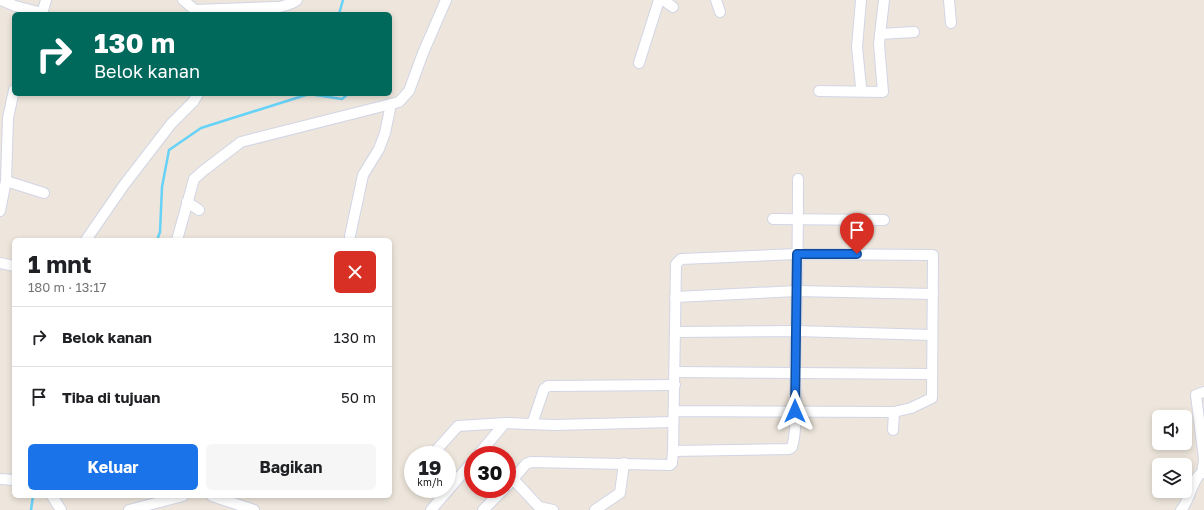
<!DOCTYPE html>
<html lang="id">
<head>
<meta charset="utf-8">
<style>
	:root { --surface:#fff; --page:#f6f6f6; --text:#202124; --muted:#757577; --line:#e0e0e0; --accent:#1a73e8 }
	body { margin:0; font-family:"Golos Text",sans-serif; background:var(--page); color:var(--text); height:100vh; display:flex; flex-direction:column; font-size:15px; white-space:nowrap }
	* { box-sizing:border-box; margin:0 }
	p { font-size:13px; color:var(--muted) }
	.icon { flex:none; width:22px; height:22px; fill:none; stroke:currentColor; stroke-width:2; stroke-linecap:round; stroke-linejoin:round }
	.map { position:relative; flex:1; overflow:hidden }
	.drawer { position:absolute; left:12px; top:238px; width:380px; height:260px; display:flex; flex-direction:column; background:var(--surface); border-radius:6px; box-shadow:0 2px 6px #0003 }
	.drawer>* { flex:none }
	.top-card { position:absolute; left:12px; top:12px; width:380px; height:84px; border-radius:6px; box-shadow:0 2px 6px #0003; background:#00695c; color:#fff; overflow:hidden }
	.controls { position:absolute; left:1152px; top:410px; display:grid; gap:8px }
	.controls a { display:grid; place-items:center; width:40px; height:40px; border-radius:6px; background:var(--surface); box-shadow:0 2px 6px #0003; font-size:20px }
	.speed { position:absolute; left:404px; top:446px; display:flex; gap:8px; font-size:20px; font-weight:700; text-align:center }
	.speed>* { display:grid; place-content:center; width:52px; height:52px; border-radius:50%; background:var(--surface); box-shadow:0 2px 6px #0003; line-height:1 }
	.speed small { font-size:10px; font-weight:400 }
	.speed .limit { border:6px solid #d22; background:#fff; color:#111 }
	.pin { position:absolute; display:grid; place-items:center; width:34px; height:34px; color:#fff; margin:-41px -17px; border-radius:50% 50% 50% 0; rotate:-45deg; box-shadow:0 0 4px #0007 }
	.pin .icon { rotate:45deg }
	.me { position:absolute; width:44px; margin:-22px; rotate:0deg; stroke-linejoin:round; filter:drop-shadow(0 0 3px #0008) }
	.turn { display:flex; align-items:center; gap:14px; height:84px; padding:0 16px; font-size:18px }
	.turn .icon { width:52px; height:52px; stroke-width:2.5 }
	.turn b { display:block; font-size:28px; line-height:34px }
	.round { display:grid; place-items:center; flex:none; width:42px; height:42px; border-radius:6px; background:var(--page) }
	.overview { display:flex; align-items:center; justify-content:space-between; height:68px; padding:0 16px }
	h1 { font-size:24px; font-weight:700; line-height:30px }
	.button { display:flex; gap:8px; margin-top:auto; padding:8px 16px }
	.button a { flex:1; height:46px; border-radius:6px; background:var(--accent); color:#fff; font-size:16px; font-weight:700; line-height:46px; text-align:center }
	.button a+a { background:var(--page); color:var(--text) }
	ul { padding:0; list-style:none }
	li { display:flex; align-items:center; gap:12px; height:60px; padding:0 16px; border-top:1px solid var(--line) }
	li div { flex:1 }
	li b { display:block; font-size:15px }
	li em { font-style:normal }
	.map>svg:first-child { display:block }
</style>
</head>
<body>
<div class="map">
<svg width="1204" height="510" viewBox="0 0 1204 510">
	<rect width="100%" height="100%" fill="#eee6dc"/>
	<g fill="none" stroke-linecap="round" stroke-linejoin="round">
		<g stroke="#67d2f8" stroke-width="2.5">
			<path d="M 339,14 L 343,0"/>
			<path d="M 157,240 L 160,232 L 162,187 L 169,150 L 201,128 L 309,94 L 342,99 L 348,94"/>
			<path d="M 31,510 L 33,496"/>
		</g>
		<defs>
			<g id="minor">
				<path d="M 1,0 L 15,6 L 42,13"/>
				<path d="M 183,0 L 195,10 L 275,7"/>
				<path d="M 663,0 L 673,7"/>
				<path d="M 716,0 L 720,12"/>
				<path d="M 949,0 L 951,23"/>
				<path d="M 270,11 C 278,5 289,7 297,0"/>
				<path d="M 42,14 L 46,0"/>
				<path d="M 880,34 L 914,32"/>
				<path d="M 639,63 L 659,0"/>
				<path d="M 861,87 L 857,47 L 861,0"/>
				<path d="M 819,91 L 883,92 L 879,44 L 884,0"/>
				<path d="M 6,181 L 44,193"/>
				<path d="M 187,202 L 199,210"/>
				<path d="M 0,211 L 6,181 L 8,118 L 14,90"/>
				<path d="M 773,219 L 884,220"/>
				<path d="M 350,236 L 363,175 L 379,149 L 385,133 L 391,104"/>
				<path d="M 86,240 L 124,185 L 171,124 L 193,102 L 198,94"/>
				<path d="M 177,240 L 194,179 L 203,171 L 241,142 L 399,102 L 409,91 L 423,53 L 446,0"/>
				<path d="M 0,263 L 14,266"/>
				<path d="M 675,297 L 797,291 L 933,294"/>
				<path d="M 676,332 L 796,331 L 932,335"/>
				<path d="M 676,372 L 932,374"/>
				<path d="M 1204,392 L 1196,395 L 1204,459"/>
				<path d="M 674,411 L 894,412 L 911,408 L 932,398 L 933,255 L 797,254 L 681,259 L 676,264 L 673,451 L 789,449 L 792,447 C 798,427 795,391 795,368 C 797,305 798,242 798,179"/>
				<path d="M 532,424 L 544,389 L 548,386 L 675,385"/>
				<path d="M 893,430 L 894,412"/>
				<path d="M 432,455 L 458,426 L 505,423"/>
				<path d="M 478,455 L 505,423 L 554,425 L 673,422"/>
				<path d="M 0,479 L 14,480"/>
				<path d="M 513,479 L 539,507 L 553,510"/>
				<path d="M 507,486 L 526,464 L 531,462 L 670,465 L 672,463 L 673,451"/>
				<path d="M 52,496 L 61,510"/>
				<path d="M 212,496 L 254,510"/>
				<path d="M 129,510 L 183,496"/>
				<path d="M 431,510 L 473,461"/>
				<path d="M 483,510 L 504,489"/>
				<path d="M 595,510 L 620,493 L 624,463"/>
				<path d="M 1181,510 C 1190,501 1192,478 1202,473 L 1204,460"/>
			</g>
		</defs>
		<use href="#minor" stroke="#d1d5e5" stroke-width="12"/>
		<use href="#minor" stroke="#fff" stroke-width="10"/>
	</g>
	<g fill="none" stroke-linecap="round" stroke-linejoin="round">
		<defs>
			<path id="route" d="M 795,411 L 797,254 L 857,254"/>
		</defs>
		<use href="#route" stroke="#114b97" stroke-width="10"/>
		<use href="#route" stroke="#1a73e8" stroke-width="7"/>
	</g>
</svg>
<div class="controls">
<a><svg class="icon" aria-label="sound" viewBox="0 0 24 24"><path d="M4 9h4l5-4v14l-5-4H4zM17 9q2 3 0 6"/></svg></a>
<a><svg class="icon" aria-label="layers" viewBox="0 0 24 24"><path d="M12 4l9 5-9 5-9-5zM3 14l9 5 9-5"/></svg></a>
</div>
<div class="speed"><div>19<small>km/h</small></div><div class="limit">30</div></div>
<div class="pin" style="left:857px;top:254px;background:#d93025"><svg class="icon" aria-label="arrive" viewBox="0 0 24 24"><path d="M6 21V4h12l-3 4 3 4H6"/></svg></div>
<svg class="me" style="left:795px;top:411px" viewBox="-20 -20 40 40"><path d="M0-17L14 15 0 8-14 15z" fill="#1a73e8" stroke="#fff" stroke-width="4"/></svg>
<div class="top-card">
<div class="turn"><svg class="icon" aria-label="right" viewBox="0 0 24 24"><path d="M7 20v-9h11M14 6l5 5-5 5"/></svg><div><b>130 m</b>Belok kanan</div></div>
</div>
<section class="drawer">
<div class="overview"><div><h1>1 mnt</h1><p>180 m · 13:17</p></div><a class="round" style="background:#d93025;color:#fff"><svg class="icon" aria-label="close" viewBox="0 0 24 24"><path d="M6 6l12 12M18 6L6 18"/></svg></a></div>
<ul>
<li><svg class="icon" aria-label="right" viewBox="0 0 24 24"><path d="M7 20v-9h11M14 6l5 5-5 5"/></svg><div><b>Belok kanan</b></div><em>130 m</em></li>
<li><svg class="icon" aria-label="arrive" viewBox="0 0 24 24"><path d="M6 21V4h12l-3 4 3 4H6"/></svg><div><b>Tiba di tujuan</b></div><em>50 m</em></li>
</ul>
<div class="button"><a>Keluar</a><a>Bagikan</a></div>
</section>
</div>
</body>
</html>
